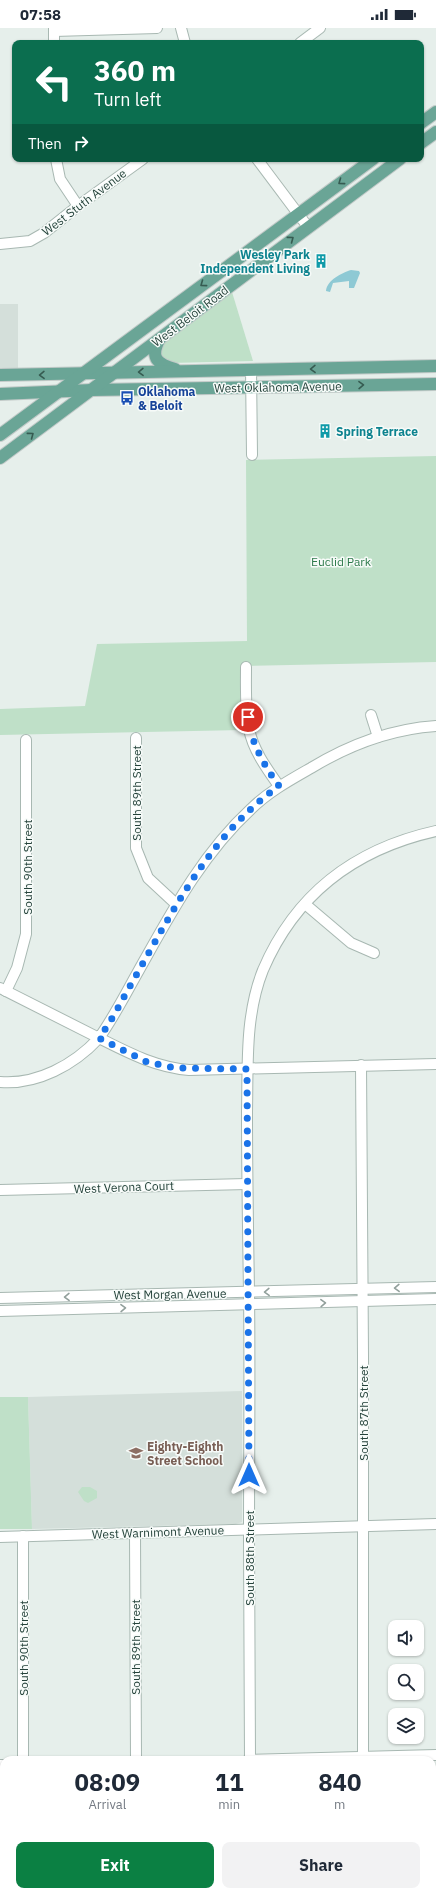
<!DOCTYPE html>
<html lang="en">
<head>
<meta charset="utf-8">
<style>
	:root { --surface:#fff; --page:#f2f2f3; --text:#1f2937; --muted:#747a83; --accent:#0b8043 }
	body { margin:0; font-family:"IBM Plex Sans",sans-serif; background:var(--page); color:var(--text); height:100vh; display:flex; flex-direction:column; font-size:15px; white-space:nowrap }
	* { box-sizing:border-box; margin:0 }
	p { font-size:13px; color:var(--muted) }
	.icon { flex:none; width:22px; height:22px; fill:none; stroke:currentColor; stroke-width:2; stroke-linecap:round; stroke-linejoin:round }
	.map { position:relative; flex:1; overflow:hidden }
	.sheet { position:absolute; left:0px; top:1728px; width:436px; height:140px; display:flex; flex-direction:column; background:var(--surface); border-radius:12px 12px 0 0; box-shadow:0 1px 3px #0004 }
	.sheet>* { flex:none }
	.banner { position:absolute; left:12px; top:12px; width:412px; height:122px; border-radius:8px; box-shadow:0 1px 3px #0004; background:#0b6e4f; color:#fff; overflow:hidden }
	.fabs { position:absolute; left:388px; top:1592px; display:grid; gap:8px }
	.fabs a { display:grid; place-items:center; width:36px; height:36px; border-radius:8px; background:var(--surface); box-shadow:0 1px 3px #0004; font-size:20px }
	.pin { position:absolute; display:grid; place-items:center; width:34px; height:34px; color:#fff; margin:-17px; border:2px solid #fff; border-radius:50%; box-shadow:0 1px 4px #0007 }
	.me { position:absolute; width:44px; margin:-22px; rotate:0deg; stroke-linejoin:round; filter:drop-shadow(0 0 3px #0008) }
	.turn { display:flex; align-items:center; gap:14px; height:84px; padding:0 16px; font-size:18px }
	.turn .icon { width:52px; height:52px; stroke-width:2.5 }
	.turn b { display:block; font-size:28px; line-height:34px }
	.then { display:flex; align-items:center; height:38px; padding:0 16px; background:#0003; gap:8px; font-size:15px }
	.eta { display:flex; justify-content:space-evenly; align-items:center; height:68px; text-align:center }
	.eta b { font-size:24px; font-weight:700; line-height:28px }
	.button { display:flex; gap:8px; margin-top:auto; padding:8px 16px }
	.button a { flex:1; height:46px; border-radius:8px; background:var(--accent); color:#fff; font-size:16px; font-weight:700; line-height:46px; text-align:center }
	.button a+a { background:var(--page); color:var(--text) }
	.status { display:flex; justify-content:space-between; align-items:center; height:28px; padding:0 20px; background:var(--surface); direction:ltr }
	.status svg { height:11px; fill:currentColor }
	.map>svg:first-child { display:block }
</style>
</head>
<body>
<div class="status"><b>07:58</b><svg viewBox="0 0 49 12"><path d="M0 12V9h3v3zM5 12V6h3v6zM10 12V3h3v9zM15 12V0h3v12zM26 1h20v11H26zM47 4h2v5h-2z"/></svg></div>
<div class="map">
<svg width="436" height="1868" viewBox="0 0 436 1868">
	<rect width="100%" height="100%" fill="#e6efeb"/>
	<g fill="#d4dfda">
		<rect x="0" y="276" width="18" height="71"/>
		<path d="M 242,1363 L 242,1494 L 236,1496 L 32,1501 L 28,1369 Z"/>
	</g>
	<g fill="#bfe0c8">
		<path d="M 232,264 L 253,333 L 170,335 L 161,330 L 160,319 L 163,316 Z"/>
		<path d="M 436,428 L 436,634 L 240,638 L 240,687 L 242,702 L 0,707 L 0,681 L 85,678 L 97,616 L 247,613 L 246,432 Z"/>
		<path d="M 0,1369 L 28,1369 L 32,1501 L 0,1501 Z"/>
		<path d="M 82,1459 L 90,1459 L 97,1463 L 97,1470 L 88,1475 L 84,1473 L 78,1464 Z"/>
	</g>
	<path fill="#8ec9d4" d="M 351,242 L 359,243 L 360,245 L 354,260 L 349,260 L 349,253 L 333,255 L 330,264 L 326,263 C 327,252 342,245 351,242 Z"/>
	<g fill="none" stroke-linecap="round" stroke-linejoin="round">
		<defs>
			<g id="minor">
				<path d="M 54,0 L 54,15"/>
				<path d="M 181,0 L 185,15"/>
				<path d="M 54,3 L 157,0"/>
				<path d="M 300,15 L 320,0"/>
				<path d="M 56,131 L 60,151 L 78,178"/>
				<path d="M 257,131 L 308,199"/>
				<path d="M 0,216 L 30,213 L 44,205 L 78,178 L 143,131"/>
				<path d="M 251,342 L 252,427"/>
				<path d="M 246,639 C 246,660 245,681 249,701 C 253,722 267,741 279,758"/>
				<path d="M 371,687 L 378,709"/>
				<path d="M 136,710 L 136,820 L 148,850 L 176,876"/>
				<path d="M 305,876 L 351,915 L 374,925"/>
				<path d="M 0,960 L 99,1010 C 114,989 126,965 139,942 C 171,885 202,826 251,781 C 268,764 290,752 311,740 C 349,717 391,701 436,698"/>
				<path d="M 6,963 L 17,940 L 26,906 L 26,712"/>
				<path d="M 361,1037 L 363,1327 L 363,1732"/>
				<path d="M 0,1054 C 37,1057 74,1037 99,1010 C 129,1025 155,1039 189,1042 L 436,1036"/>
				<path d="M 0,1162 L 247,1156"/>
				<path d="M 0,1270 L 436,1259"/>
				<path d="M 0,1283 L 436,1271"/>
				<path d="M 135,1505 L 136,1732"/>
				<path d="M 0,1509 L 436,1496"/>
				<path d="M 23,1732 L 23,1508"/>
				<path d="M 248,1732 L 436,1727"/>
				<path d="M 250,1732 C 250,1658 249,1585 249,1511 C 249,1429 250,1346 249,1264 C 248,1204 247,1144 247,1084 C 248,1036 245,987 263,942 C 296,865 355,821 436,803"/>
				<path d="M 0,1737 L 4,1737"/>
				<path d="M 23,1864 L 23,1868"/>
				<path d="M 136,1864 L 136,1868"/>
				<path d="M 363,1864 L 363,1868"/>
				<path d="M 250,1868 L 250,1864"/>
			</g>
			<g id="major">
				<path d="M 421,95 L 436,84"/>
				<path d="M 421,115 L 436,104"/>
				<path d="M 159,312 C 150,330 157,336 175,341"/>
				<path d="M 0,347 L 436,338"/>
				<path d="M 0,366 L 92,362 L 436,356"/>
				<path d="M 0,407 L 373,131"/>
				<path d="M 0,430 L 400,131"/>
			</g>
		</defs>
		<use href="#minor" stroke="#a8b8b2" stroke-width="12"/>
		<use href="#major" stroke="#c2cac8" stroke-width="14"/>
		<use href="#minor" stroke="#fff" stroke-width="10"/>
		<use href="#major" stroke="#6aa596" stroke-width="12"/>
	</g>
	<defs><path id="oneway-chevron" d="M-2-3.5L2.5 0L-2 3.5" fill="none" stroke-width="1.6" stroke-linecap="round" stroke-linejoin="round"/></defs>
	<g stroke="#365b51">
		<use href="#oneway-chevron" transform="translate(341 154) rotate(144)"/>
		<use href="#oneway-chevron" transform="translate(291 211) rotate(-37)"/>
		<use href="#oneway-chevron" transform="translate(203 256) rotate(144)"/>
		<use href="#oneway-chevron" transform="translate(313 341) rotate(179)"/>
		<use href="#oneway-chevron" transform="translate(141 344) rotate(179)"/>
		<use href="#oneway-chevron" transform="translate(42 347) rotate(179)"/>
		<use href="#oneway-chevron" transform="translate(361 357) rotate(-1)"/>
		<use href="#oneway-chevron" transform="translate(31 407) rotate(-37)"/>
	</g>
	<g stroke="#92a09c">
		<use href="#oneway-chevron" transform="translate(397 1260) rotate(178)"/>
		<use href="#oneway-chevron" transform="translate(267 1264) rotate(178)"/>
		<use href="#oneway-chevron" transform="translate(67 1269) rotate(179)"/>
		<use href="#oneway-chevron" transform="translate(323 1275) rotate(-2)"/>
		<use href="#oneway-chevron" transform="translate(123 1280) rotate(-1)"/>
	</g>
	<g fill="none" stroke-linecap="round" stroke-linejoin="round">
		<path stroke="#1a73e8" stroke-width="7" stroke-dasharray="0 12.6" d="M 248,689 C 251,715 264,737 279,758 C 209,808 172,885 130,958 C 120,976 111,994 99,1010 L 147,1034 L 175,1040 L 247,1041 L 249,1447"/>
	</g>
	<defs>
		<symbol id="building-bare" viewBox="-9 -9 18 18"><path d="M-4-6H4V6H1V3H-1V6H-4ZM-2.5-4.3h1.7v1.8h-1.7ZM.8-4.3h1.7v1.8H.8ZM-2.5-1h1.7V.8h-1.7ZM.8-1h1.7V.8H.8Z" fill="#0f9aa8" stroke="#f7fbf9" stroke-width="2.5" paint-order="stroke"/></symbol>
		<symbol id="bus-bare" viewBox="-9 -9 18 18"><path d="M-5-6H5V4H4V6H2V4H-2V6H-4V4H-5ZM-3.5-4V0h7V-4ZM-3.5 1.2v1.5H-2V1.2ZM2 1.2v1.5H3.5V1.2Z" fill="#1a4fb4" stroke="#f7fbf9" stroke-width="2.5" paint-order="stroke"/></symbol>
		<symbol id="school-bare" viewBox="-9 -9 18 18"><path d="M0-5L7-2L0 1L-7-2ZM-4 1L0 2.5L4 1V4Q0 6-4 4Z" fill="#8d6e63" stroke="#f7fbf9" stroke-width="2.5" paint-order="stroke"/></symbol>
	</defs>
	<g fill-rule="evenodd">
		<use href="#building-bare" x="311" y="223" width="20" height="20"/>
		<use href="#bus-bare" x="117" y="360" width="20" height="20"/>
		<use href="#building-bare" x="315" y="393" width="20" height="20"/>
		<use href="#school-bare" x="126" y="1415" width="20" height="20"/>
	</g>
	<g text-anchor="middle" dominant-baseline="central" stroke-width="3" stroke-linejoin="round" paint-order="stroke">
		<g font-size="12" fill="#24423a" stroke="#f7fbf9">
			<text transform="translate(84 174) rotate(-37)">West Stuth Avenue</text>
			<text transform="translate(190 288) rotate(-37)">West Beloit Road</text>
			<text transform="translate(278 359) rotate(-1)">West Oklahoma Avenue</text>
			<text transform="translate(136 765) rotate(-90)">South 89th Street</text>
			<text transform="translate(27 839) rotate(-90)">South 90th Street</text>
			<text transform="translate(124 1159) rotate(-2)">West Verona Court</text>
			<text transform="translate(170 1266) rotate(-1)">West Morgan Avenue</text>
			<text transform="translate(363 1385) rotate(-90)">South 87th Street</text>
			<text transform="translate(158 1504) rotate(-2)">West Warnimont Avenue</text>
			<text transform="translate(249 1530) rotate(-90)">South 88th Street</text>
			<text transform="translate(135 1619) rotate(-90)">South 89th Street</text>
			<text transform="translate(23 1620) rotate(-90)">South 90th Street</text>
		</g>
		<g font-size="12" font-weight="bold" fill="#0d838f" stroke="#f7fbf9" text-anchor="end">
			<text x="310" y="226">Wesley Park<tspan x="310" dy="14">Independent Living</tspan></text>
			<text x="336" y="403" text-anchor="start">Spring Terrace</text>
		</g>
		<g font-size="12" font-weight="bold" fill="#164399" stroke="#f7fbf9" text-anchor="start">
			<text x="138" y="363">Oklahoma<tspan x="138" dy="14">&amp; Beloit</tspan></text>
		</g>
		<g font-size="12" fill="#2d7a4b" stroke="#f7fbf9">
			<text x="341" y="533">Euclid Park</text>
		</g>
		<g font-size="12" font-weight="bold" fill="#785e54" stroke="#f7fbf9" text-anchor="start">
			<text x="147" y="1418">Eighty-Eighth<tspan x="147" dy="14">Street School</tspan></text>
		</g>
	</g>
</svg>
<div class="fabs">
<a><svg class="icon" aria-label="sound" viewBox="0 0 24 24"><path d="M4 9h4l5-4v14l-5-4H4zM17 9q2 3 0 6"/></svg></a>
<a><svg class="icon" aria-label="search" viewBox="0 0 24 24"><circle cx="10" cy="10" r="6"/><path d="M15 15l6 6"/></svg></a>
<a><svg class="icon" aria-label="layers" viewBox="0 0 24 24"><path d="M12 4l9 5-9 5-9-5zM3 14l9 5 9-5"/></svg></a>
</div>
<div class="pin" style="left:248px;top:689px;background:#d93025"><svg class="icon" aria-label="arrive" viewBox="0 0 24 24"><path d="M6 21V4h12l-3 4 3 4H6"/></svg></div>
<svg class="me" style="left:249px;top:1447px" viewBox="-20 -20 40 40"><path d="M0-17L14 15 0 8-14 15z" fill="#1a73e8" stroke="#fff" stroke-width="4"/></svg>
<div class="banner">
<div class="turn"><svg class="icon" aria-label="left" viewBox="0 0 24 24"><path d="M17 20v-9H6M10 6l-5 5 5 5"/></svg><div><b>360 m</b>Turn left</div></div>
<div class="then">Then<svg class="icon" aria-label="right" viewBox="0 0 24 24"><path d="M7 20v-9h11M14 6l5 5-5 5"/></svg></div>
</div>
<section class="sheet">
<div class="eta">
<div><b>08:09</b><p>Arrival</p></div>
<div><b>11</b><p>min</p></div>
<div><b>840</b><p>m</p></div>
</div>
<div class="button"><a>Exit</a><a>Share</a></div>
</section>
</div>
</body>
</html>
